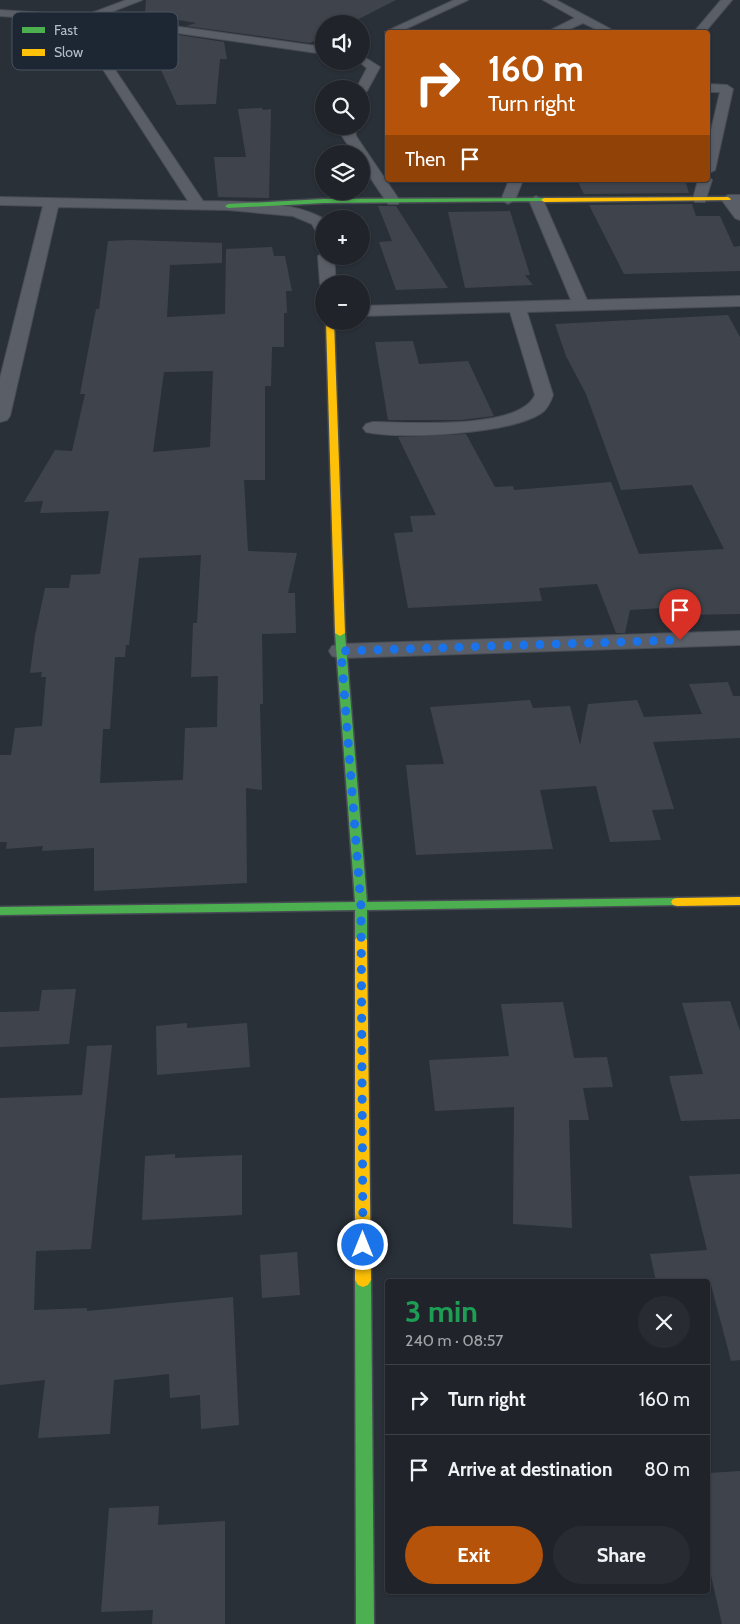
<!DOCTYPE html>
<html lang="en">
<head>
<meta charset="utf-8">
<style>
	:root { --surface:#20242a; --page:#282c32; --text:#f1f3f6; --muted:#a2a4a8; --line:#3d4147; --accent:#b45309 }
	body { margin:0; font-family:Cabin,sans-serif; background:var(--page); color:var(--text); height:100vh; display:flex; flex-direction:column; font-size:19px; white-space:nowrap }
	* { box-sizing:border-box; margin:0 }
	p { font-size:16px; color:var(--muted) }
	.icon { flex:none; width:28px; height:28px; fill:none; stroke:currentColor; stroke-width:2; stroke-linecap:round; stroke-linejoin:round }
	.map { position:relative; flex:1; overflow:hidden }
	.details { position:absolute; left:385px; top:1279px; width:325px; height:315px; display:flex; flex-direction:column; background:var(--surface); border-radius:5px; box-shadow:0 1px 4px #0004,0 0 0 1px var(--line) }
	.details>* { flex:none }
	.banner { position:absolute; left:385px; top:30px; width:325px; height:152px; border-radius:5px; box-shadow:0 1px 4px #0004,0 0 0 1px var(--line); background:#b45309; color:#fff; overflow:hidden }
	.fabs { position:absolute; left:315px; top:15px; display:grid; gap:10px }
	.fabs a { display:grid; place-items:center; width:55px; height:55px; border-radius:50%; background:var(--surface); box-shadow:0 1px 4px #0004,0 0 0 1px var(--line); font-size:25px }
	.pin { position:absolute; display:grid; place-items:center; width:42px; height:42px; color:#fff; margin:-51px -21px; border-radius:50% 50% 50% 0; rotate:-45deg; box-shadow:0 0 5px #0007 }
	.pin .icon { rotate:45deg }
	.me { position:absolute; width:55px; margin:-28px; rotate:0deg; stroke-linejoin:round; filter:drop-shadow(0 0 4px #0008) }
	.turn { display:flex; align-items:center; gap:18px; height:105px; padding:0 20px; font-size:22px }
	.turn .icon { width:65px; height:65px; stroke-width:2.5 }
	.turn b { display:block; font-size:35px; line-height:42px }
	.then { display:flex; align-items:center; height:48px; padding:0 20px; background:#0003; gap:10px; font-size:19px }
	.round { display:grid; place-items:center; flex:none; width:52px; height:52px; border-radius:26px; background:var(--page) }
	.head { display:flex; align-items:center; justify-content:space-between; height:85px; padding:0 20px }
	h1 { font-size:30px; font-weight:700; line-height:38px; color:#1e9e55 }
	.button { display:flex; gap:10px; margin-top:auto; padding:10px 20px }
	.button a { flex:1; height:58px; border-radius:30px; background:var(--accent); color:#fff; font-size:20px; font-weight:700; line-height:58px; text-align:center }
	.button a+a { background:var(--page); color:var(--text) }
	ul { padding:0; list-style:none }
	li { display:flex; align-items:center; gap:15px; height:70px; padding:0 20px; border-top:1px solid var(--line) }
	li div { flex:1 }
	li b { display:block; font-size:19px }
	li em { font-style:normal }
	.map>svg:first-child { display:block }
</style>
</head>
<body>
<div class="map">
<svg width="740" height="1624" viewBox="0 0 740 1624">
	<rect width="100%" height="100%" fill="#2a3038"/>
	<g fill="#3f444c" fill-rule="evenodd">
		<path d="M 146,0 L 396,0 L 349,24 L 324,24 L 324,36 L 310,43 L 186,26 L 196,23 L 145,14 Z"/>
		<path d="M 166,33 L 224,42 L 227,59 L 220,59 L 216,104 L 177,105 L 161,70 L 169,54 L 118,54 L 118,52 Z"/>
		<path d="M 262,108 L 263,110 L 271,109 L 269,198 L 218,197 L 214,157 L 246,157 L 238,109 Z"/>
		<path d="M 577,180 L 685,180 L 689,193 L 584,194 Z"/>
		<path d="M 692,204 L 696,216 L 720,216 L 734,247 L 740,246 L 740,271 L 624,274 L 589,205 Z"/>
		<path d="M 378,206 L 396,206 L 448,288 L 396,290 L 379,242 L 392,241 Z"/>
		<path d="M 510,211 L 530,275 L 525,275 L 533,285 L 465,288 L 448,212 Z"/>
		<path d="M 130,240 L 222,243 L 222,263 L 170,265 L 167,317 L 225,314 L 226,249 L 272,247 L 274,256 L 285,256 L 292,291 L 286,291 L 287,313 L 284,313 L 284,347 L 272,347 L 271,386 L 265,386 L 265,480 L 244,480 L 248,551 L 297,553 L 288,593 L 295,593 L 296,633 L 262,634 L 263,704 L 260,704 L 262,790 L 246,788 L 247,883 L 94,891 L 94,848 L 42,851 L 43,846 L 6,849 L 7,842 L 0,842 L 0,755 L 11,755 L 15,728 L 42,726 L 46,677 L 41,677 L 42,672 L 30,673 L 35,635 L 45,588 L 69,588 L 71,575 L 100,574 L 109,511 L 40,513 L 43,501 L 24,502 L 55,450 L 72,451 L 85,394 L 80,394 L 96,309 L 99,309 L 108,241 ZM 213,371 L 210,447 L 153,452 L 164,372 ZM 201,555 L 197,623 L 193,623 L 191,677 L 218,676 L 217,727 L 185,728 L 183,780 L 100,783 L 103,729 L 110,729 L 115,657 L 125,657 L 126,645 L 129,645 L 139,558 Z"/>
		<path d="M 728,315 L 740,337 L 740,614 L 680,615 L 678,607 L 630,610 L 625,633 L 616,633 L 597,584 L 539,588 L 542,601 L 408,608 L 394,533 L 413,532 L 410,516 L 436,515 L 398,437 L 466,434 L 495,487 L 513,486 L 514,490 L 611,482 L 639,554 L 724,549 L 692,485 L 621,490 L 586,394 L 566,356 L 555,324 Z"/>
		<path d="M 413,341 L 419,364 L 468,361 L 494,416 L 461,420 L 388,420 L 375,342 Z"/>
		<path d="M 728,682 L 733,696 L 740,696 L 740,738 L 653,742 L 674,809 L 652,810 L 661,840 L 610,842 L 596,786 L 540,790 L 553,849 L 416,855 L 406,765 L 444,764 L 430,707 L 530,700 L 533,708 L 570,706 L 580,745 L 588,704 L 637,700 L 644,717 L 702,714 L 689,684 Z"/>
		<path d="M 76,989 L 69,1044 L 0,1047 L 0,1012 L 39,1011 L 42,990 Z"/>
		<path d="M 730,1001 L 740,1031 L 740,1119 L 681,1121 L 669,1076 L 703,1074 L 682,1003 Z"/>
		<path d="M 563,1002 L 574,1058 L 607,1057 L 613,1087 L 583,1088 L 589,1120 L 569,1120 L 572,1228 L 513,1224 L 514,1107 L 435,1111 L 429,1060 L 509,1056 L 501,1004 Z"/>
		<path d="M 187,1023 L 187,1028 L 247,1023 L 250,1067 L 157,1075 L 156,1026 Z"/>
		<path d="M 112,1045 L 91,1249 L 36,1251 L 34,1310 L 87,1308 L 87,1311 L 233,1297 L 239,1425 L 201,1429 L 200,1395 L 170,1398 L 169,1374 L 114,1380 L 110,1434 L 38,1438 L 45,1380 L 0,1385 L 0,1098 L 82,1095 L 87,1046 Z"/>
		<path d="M 175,1154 L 175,1158 L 242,1155 L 242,1215 L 142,1220 L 145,1156 Z"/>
		<path d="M 740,1174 L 740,1360 L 731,1361 L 710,1281 L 656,1281 L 650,1254 L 707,1250 L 689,1176 Z"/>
		<path d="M 297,1252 L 300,1295 L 262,1298 L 260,1255 Z"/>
		<path d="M 740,1471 L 740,1624 L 722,1624 L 708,1562 L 708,1473 Z"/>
		<path d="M 159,1506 L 158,1525 L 225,1521 L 225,1624 L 152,1624 L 153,1610 L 101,1612 L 109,1508 Z"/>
	</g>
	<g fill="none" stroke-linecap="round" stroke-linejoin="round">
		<defs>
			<g id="street">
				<path d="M 126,0 L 142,0 L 101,16 L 324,47 L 324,54 L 86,20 L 81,17 Z"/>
				<path d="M 454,0 L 468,0 L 399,32 L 388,32 L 388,35 L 385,32 Z"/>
				<path d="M 543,0 L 556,0 L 616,32 L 602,32 L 583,23 L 563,32 L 550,32 L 551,30 L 575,18 Z"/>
				<path d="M 721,0 L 732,0 L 705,32 L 694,32 Z"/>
				<path d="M 0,10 L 60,14 L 83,22 L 203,201 C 239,202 293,200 324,219 L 324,239 L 319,237 L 312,224 L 293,216 L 228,210 L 58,207 L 10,416 L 7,420 L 0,422 L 0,378 L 43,206 L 0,205 L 0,197 L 188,201 L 75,26 L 58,20 L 0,16 Z"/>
				<path d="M 361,55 L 380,67 L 367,91 L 361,95 L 361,89 L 356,89 L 367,68 L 358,61 L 361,61 Z"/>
				<path d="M 708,84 L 727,85 L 733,89 L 715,170 L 708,174 L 708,143 L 720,92 L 708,92 Z"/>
				<path d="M 341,126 L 355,126 L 356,136 L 400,201 L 398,204 L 388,204 L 361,164 L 361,154 L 354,154 L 342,136 Z"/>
				<path d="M 708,176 L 712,180 L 705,202 L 695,202 L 693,199 L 698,180 L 708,180 Z"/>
				<path d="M 509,180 L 523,180 L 515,200 L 508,204 L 501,200 Z"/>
				<path d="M 728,195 L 740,195 L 740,220 L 735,218 L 721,199 Z"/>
				<path d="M 536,196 L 543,200 L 587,300 L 740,296 L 740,306 L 527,312 L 553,395 C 551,401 548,407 544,411 C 517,434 400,440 366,432 L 363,428 L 366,424 L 373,422 C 407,422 519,431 535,395 L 510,312 L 361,316 L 361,306 L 571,300 L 529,200 Z"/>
				<path d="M 324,252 L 324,256 L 334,256 L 336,284 L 324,284 L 324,288 L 320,284 L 318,256 Z"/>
				<path d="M 740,631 L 740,645 L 341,658 L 332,656 L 329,651 L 332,646 L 341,644 Z"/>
			</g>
			<g id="fast">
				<path d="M 544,198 L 546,199 L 546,201 L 324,203 L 228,208 L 225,206 L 228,204 L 324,199 Z"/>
				<path d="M 340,630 L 345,633 L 367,902 L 677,898 L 681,899 L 683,902 L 681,905 L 367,910 L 367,940 L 365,943 L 357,943 L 355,940 L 355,910 L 0,915 L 0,907 L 355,902 L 335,633 Z"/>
				<path d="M 363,1273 L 368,1275 L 371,1280 L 374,1624 L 356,1624 L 355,1280 L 358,1275 Z"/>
			</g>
			<g id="slow">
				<path d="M 728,197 L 731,199 L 730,200 L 544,202 L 541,200 L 544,198 Z"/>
				<path d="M 326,321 L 334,321 L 345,633 L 340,636 L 335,633 Z"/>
				<path d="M 740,897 L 740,905 L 677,906 L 673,905 L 671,902 L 673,899 L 677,898 Z"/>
				<path d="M 361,936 L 365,937 L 367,940 L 371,1280 L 368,1285 L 363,1287 L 358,1285 L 355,1280 L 355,940 L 357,937 Z"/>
			</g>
		</defs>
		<use href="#street" stroke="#484c55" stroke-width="2"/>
		<use href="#fast" stroke="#484c55" stroke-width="3"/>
		<use href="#slow" stroke="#484c55" stroke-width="3"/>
		<use href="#street" fill="#5a5e66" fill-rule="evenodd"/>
		<use href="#fast" fill="#4caf50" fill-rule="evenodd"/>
		<use href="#slow" fill="#ffc107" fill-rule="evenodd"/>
	</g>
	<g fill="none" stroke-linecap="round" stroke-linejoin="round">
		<path stroke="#1a73e8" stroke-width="9" stroke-dasharray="0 16.2" d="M 363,1245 L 361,906 L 341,651 L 680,640"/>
	</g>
	<rect x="12" y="12" width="166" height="58" rx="8" fill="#1d2633" stroke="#4a5360" stroke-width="1"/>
	<rect x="22" y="27" width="23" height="6" fill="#4caf50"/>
	<rect x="22" y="49" width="23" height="7" fill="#ffc107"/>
	<g font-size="14" fill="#b4bcc9">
		<text x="54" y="35">Fast</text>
		<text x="54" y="57">Slow</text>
	</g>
</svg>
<div class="fabs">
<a><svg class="icon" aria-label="sound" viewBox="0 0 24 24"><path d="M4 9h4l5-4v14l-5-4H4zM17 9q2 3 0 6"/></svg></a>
<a><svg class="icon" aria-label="search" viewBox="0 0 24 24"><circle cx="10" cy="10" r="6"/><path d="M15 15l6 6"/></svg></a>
<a><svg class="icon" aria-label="layers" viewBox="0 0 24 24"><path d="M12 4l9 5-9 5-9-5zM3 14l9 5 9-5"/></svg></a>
<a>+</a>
<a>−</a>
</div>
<div class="pin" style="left:680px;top:640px;background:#d93025"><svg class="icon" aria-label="arrive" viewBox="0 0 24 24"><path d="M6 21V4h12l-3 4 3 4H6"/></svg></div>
<svg class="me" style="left:363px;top:1245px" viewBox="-20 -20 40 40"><circle r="17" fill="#1a73e8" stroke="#fff" stroke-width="3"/><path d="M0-11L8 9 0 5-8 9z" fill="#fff"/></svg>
<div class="banner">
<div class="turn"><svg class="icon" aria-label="right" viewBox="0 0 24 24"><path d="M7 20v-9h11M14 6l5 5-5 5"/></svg><div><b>160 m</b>Turn right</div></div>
<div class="then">Then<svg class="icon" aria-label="arrive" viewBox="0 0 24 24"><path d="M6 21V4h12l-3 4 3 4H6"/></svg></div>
</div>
<section class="details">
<div class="head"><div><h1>3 min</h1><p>240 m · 08:57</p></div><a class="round"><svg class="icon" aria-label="close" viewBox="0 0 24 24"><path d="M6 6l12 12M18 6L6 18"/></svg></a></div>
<ul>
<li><svg class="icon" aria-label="right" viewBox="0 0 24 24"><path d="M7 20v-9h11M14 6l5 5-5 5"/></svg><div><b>Turn right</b></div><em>160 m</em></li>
<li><svg class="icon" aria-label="arrive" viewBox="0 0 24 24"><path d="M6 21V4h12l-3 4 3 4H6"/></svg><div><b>Arrive at destination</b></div><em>80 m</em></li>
</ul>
<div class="button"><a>Exit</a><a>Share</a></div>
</section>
</div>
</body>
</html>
